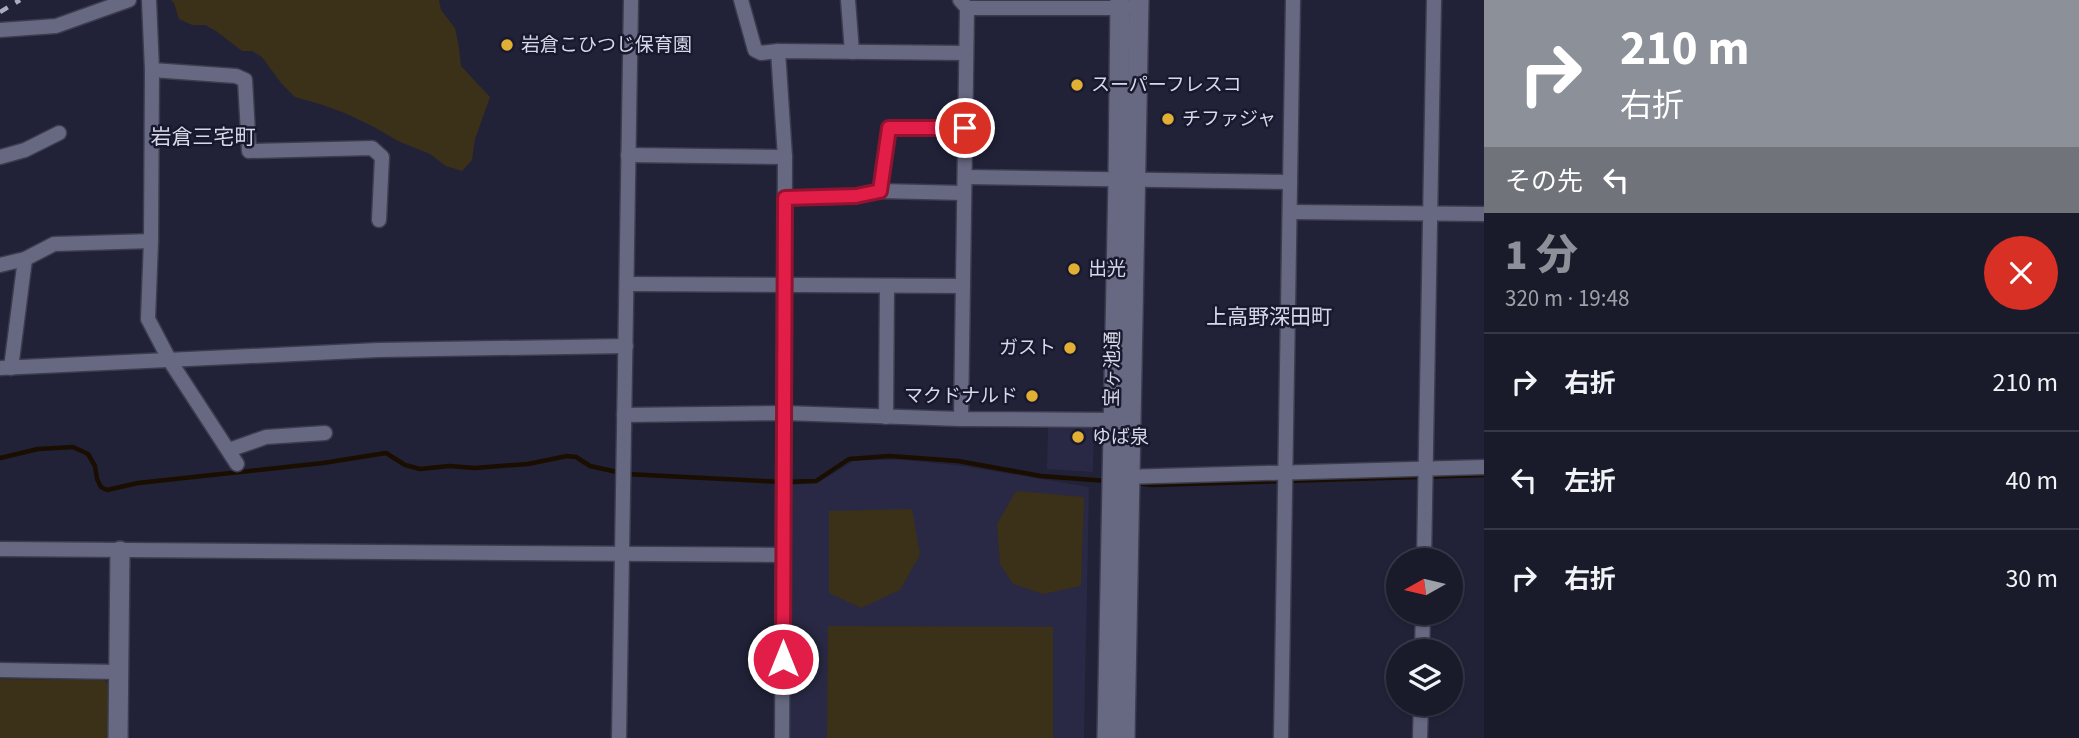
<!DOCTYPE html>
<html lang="ja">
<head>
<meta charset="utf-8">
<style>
	:root { --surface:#191a2a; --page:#222332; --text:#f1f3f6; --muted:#9fa1a8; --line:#373847; --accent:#8c9099 }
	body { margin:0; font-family:"Source Sans 3","Noto Sans JP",sans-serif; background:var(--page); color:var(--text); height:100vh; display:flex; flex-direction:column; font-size:26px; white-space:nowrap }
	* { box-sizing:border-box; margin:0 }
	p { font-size:23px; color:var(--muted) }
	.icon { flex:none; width:38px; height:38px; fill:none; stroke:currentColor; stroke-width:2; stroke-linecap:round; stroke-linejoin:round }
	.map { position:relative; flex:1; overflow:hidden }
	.side { display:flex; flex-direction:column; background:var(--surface); width:595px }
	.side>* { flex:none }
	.top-card { background:#8c9099; color:#fff; overflow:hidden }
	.needle { width:46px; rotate:262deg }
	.buttons { position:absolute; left:1386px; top:548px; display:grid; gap:14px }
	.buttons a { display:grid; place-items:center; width:77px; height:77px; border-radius:50%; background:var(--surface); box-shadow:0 2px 5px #0004,0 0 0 2px var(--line); font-size:35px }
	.pin { position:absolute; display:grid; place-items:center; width:60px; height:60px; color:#fff; margin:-30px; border:4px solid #fff; border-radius:50%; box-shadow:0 2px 7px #0007 }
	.me { position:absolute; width:77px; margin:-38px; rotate:0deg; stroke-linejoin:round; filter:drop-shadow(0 0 5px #0008) }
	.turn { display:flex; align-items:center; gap:24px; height:147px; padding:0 21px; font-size:32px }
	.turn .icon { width:91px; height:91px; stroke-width:2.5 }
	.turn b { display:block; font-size:49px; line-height:60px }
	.then { display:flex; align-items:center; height:66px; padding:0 21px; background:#0003; gap:14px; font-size:26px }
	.round { display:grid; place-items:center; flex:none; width:74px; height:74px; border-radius:37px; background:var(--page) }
	.head { display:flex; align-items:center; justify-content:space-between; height:119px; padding:0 21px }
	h1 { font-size:42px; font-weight:800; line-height:52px; color:var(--accent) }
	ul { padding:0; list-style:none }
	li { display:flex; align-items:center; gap:21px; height:98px; padding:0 21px; border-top:2px solid var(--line) }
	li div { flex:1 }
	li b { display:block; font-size:26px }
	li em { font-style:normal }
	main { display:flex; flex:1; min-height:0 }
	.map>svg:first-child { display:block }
</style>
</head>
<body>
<main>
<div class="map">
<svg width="1484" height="738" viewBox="0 0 1484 738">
	<rect width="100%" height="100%" fill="#212238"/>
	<g fill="#292945">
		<path d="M 1048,425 L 1094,425 L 1093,472 L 1047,469 Z"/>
		<path d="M 870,460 L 905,460 L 963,466 L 1089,487 L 1084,738 L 790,738 L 792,485 L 818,483 L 853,461 Z"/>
	</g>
	<g fill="#3b3018">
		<path d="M 171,0 L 439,0 L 441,10 L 455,28 L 459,48 L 461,66 L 490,97 L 475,139 L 472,160 L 462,171 L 446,166 L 430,154 L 398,141 L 374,127 L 347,114 L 323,105 L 295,97 L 281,83 L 262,57 L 252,51 L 242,51 L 216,31 L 205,25 L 192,25 L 179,19 L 174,3 Z"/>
		<path d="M 1016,491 L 1084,497 L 1081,586 L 1043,594 L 1013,584 L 1000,564 L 997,524 Z"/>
		<path d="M 912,509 L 920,555 L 900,590 L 861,608 L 829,593 L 829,511 Z"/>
		<path d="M 828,626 L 1053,627 L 1053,738 L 827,738 Z"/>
		<path d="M 0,679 L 104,680 L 111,686 L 111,738 L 0,738 Z"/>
	</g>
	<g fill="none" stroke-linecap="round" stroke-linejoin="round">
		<g stroke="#190e00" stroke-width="4.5">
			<path d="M 0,458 L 38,449 L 73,447 L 88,454 L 95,466 L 97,479 L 101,487 L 107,490 L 138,483 L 323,463 L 386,453 L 405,465 L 420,469 L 449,466 L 475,468 L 528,464 L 567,456 L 576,457 L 590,466 L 626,474 L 782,482 L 816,481 L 849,459 L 890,456 L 958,461 L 1041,476 L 1107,481"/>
			<path d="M 1136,483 L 1152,485 L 1484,475"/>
		</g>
		<defs>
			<g id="minor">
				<path d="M 149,0 L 152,70 L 151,241 L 148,319 L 170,361 L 237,464"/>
				<path d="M 741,0 L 755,50 L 761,53 L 778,51 L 966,53"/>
				<path d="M 848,0 L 852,52"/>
				<path d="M 960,0 L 967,8 L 961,419"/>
				<path d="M 967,8 L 1126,8"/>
				<path d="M 0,30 L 56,26 L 129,0"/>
				<path d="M 778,51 L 785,157 L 782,738"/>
				<path d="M 152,70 L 236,76 L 245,80 L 249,151 L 372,148 L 382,157 L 379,220"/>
				<path d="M 628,155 L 785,157"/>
				<path d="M 0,157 L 25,150 L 59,133"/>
				<path d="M 965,177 L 1290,182"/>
				<path d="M 880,191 L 889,128 L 965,128"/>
				<path d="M 785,198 L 856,196 L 880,191 L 964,193"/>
				<path d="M 1290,212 L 1484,214"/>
				<path d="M 0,265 L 25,259 L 54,244 L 151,241"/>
				<path d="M 627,284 L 963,286"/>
				<path d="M 0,368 L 378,350 L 626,346"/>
				<path d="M 11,368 L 25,259"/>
				<path d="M 624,415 L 784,413 L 961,419 L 1120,420"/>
				<path d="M 886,417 L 887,286"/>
				<path d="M 229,450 L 266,437 L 325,433"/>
				<path d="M 1122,477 L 1484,467"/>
				<path d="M 0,549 L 783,555"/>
				<path d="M 1424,560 L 1434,0"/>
				<path d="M 1422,651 L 1423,612"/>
				<path d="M 0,670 L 119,672"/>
				<path d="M 619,738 L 631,0"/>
				<path d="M 1281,738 L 1293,0"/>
				<path d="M 1420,738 L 1421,704"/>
			</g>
			<g id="tertiary">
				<path d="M 118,738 L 120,551"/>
				<path d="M 1107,738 L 1118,179 L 1120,0"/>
				<path d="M 1125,738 L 1139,0"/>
			</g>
		</defs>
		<use href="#minor" stroke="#3c3c4f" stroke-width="17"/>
		<use href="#tertiary" stroke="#3c3c4f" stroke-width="22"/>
		<use href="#minor" stroke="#676983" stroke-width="14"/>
		<use href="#tertiary" stroke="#676983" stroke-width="19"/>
		<path stroke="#abacbc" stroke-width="4.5" stroke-dasharray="9 9" stroke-linecap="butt" d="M 0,12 L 20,0"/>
	</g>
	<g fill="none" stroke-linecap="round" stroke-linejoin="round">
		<defs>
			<path id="route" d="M 783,659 L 785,198 L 856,196 L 880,191 L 889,128 L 965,128"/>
		</defs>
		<use href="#route" stroke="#92132f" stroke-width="18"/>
		<use href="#route" stroke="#e11d48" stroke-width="12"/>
	</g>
	<g fill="#e1af34" stroke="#18192e" stroke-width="2.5">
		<circle cx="507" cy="45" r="7"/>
		<circle cx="1077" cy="85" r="7"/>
		<circle cx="1168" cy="119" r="7"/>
		<circle cx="1074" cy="269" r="7"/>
		<circle cx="1070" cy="348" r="7"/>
		<circle cx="1032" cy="396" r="7"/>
		<circle cx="1078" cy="437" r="7"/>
	</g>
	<g text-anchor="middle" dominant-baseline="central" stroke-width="5" stroke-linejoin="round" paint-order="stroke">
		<g font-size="19" fill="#d8d9e8" stroke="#18192e" text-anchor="start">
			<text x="521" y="45">岩倉こひつじ保育園</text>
			<text x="1091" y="85">スーパーフレスコ</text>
			<text x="1182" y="119">チファジャ</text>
			<text x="1088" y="269">出光</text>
			<text x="1056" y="348" text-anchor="end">ガスト</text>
			<text x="1018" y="396" text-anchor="end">マクドナルド</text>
			<text x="1092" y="437">ゆば泉</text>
		</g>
		<g font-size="19" fill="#d8d9e8" stroke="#18192e">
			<text transform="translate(1113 369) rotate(-89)">宝ヶ池通</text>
		</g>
		<g font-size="21" fill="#d8d9e8" stroke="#18192e">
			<text x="203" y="137">岩倉三宅町</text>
			<text x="1269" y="317">上高野深田町</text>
		</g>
	</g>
</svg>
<div class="buttons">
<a><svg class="needle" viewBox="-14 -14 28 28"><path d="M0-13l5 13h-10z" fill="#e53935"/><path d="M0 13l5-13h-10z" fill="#9fa1a8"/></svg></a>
<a><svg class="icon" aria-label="layers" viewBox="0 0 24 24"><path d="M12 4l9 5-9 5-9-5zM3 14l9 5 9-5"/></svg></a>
</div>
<div class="pin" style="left:965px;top:128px;background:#d93025"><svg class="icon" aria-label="arrive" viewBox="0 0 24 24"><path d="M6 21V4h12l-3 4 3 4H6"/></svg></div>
<svg class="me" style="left:783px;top:659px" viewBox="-20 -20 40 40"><circle r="17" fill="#e11d48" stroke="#fff" stroke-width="3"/><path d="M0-11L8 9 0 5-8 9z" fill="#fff"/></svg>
</div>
<section class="side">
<div class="top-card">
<div class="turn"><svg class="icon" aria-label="right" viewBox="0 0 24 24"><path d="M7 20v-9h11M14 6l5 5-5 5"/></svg><div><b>210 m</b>右折</div></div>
<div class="then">その先<svg class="icon" aria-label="left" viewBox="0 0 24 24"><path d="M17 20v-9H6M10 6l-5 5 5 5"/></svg></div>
</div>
<div class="head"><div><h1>1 分</h1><p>320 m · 19:48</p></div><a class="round" style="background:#d93025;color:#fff"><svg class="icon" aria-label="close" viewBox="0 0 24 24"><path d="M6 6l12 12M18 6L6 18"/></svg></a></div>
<ul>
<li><svg class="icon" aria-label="right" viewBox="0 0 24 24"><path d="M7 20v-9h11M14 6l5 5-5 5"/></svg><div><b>右折</b></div><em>210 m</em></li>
<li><svg class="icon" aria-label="left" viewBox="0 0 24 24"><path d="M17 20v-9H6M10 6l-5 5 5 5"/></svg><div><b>左折</b></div><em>40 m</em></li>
<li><svg class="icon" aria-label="right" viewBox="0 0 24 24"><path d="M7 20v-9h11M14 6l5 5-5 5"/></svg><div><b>右折</b></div><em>30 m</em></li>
</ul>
</section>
</main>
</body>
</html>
